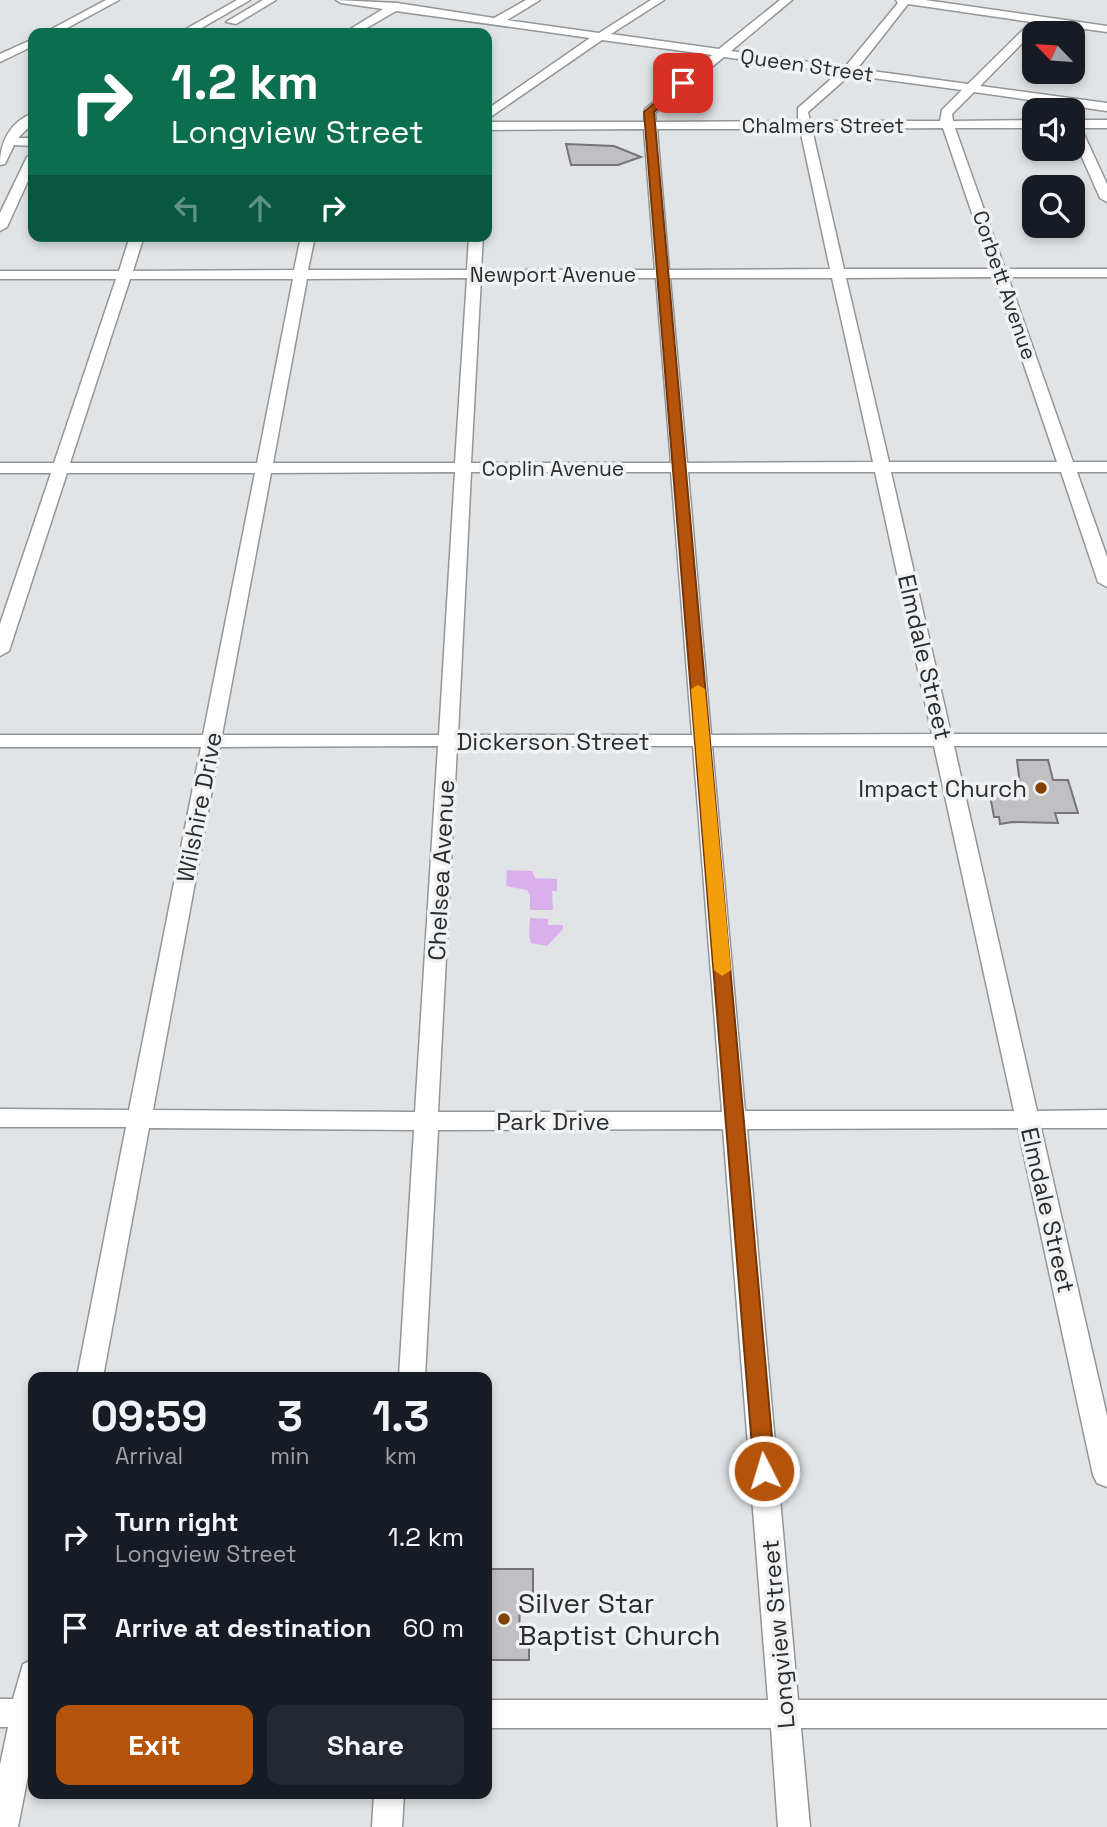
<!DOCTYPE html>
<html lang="en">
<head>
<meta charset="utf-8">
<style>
	:root { --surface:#171b24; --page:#242831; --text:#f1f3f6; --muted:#9ea1a6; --accent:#b45309 }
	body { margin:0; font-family:"Space Grotesk",sans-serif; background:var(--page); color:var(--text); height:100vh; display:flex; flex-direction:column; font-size:26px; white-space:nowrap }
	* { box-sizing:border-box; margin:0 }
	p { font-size:23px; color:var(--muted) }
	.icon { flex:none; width:38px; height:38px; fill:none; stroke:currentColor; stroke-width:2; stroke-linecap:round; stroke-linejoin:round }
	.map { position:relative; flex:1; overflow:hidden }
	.panel { position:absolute; left:28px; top:1372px; width:464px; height:427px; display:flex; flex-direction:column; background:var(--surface); border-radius:14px; box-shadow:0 4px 10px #0003 }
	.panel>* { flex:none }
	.banner { position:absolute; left:28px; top:28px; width:464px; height:214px; border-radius:14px; box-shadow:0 4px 10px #0003; background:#0b6e4f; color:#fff; overflow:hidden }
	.needle { width:46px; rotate:295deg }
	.controls { position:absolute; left:1022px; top:21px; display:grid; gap:14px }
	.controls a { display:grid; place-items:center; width:63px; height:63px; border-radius:14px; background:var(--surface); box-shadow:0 4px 10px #0003; font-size:35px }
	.pin { position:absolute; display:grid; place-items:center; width:60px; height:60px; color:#fff; margin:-30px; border-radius:14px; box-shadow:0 4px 10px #0006 }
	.me { position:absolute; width:77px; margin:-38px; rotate:355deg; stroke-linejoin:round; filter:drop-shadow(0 0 5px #0008) }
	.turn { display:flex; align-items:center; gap:24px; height:147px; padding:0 28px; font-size:32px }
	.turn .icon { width:91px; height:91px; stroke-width:2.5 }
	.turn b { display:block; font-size:49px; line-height:60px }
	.lanes { display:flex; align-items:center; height:66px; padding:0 28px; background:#0003; justify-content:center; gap:35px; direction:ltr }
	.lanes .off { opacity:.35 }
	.eta { display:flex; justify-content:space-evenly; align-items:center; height:119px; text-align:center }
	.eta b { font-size:42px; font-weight:800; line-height:49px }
	.button { display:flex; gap:14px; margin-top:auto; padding:14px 28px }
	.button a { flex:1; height:80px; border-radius:14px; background:var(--accent); color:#fff; font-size:28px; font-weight:800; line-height:80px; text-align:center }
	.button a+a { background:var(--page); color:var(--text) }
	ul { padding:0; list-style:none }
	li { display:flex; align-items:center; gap:21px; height:91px; padding:0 28px }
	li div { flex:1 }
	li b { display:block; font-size:26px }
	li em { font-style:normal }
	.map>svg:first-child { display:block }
</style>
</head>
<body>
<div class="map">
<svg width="1107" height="1827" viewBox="0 0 1107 1827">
	<rect width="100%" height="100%" fill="#e1e4e6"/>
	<g fill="#dab0ec">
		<path d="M 507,870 L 532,871 L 535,878 L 557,879 L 557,891 L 552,891 L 553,910 L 530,910 L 530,895 L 527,890 L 506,886 Z"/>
		<path d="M 530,918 L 548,919 L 548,925 L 563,925 L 563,929 L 547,946 L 531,943 L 529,935 Z"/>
	</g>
	<g fill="#c0c0c3" stroke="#757578" stroke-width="2">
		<path d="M 566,144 L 614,146 L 641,157 L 618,165 L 571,165 Z"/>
		<path d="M 1017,760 L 1048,760 L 1053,780 L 1068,780 L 1078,813 L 1055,813 L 1058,823 L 1012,822 L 1000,824 L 999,817 L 994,817 L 990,795 L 1012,795 L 1010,785 L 1020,785 Z"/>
		<path d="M 486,1569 L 533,1569 L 533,1597 L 520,1597 L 519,1641 L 529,1641 L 529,1660 L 486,1660 L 489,1592 L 486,1592 Z"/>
	</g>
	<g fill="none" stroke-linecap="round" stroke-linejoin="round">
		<defs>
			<g id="minor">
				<path d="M 106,0 L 119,0 L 58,33 L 44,33 Z"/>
				<path d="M 237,0 L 250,0 L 193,33 L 179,33 Z"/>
				<path d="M 263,0 L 276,0 L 236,24 L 226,22 Z"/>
				<path d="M 336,0 L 397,3 L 494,18 L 526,0 L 540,0 L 507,20 L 599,33 L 651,0 L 664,0 L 611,34 L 719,49 L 780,0 L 792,0 L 731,51 L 845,67 L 898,3 L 896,0 L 925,0 L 1107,26 L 1107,32 L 1042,23 L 980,86 L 1107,103 L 1107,111 L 974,92 L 952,114 L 953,121 L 1034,120 L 1034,128 L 955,128 L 1005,269 L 1107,269 L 1107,277 L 1008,277 L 1073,462 L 1107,462 L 1107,472 L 1077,472 L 1107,557 L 1107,587 L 1098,582 L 1061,472 L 891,472 L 951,734 L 1107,734 L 1107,746 L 954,746 L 1037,1111 L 1107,1110 L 1107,1128 L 1041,1128 L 1107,1416 L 1107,1487 L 1097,1483 L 1093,1475 L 1018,1128 L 747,1129 L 798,1700 L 1107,1700 L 1107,1728 L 801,1728 L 810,1827 L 778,1827 L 771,1728 L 486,1728 L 486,1700 L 768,1700 L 723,1129 L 438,1130 L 425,1377 L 399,1377 L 414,1130 L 149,1128 L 103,1377 L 77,1377 L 126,1127 L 0,1127 L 0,1109 L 129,1110 L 201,747 L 0,747 L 0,735 L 203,735 L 255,473 L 67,473 L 9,651 L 0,656 L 0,624 L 51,473 L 0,473 L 0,463 L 54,463 L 116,279 L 0,279 L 0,271 L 119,271 L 130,236 L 144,236 L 133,271 L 294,270 L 301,236 L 315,236 L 308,270 L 467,270 L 469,236 L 483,236 L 481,270 L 655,270 L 644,129 L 486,130 L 486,122 L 644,122 L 645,109 L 712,55 L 602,40 L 486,120 L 486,110 L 590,38 L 396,11 L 358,33 L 344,33 L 383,9 L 341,3 ZM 908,4 L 1031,22 L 968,84 L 857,69 ZM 724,57 L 838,73 L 798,108 L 798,121 L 656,122 L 655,113 ZM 850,75 L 962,90 L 942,110 L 940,121 L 810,121 L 808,112 ZM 943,128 L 991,269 L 844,269 L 812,129 ZM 657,129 L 800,129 L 830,269 L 669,270 ZM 994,277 L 1057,462 L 889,462 L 846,278 ZM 467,278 L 455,463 L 273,463 L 307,279 ZM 481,278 L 656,278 L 671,463 L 471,463 ZM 670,278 L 832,278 L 873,462 L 687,463 ZM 130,279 L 293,279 L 257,463 L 70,463 ZM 455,472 L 439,735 L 222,735 L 271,473 ZM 471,472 L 671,472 L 692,735 L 458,735 ZM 688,472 L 875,472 L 932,734 L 711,735 ZM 438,746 L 415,1112 L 153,1110 L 220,747 ZM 457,746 L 693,746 L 722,1112 L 438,1112 ZM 712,746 L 934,746 L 1014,1111 L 745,1111 Z"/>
				<path d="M 33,39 L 33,46 L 0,62 L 0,54 Z"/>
				<path d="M 33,113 L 33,123 L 18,138 L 33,138 L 33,146 L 14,145 L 5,164 L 0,165 C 0,142 10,122 33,113 Z"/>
				<path d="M 1073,120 L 1107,120 L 1107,128 L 1081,128 L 1107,184 L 1107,202 L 1100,198 L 1073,137 Z"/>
				<path d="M 33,153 L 33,170 L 7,227 L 0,231 L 0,213 L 27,157 Z"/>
				<path d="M 33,1660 L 33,1750 L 18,1827 L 0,1827 L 0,1765 L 8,1727 L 0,1727 L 0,1699 L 13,1699 L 23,1664 Z"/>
				<path d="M 374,1794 L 404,1794 L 402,1827 L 372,1827 Z"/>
			</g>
		</defs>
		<use href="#minor" stroke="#939597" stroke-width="3"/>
		<use href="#minor" fill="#fff" fill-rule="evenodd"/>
	</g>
	<path fill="#b45309" stroke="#753606" stroke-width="2" d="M 680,81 L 688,83 L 654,112 L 775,1471 L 771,1478 L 764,1480 L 757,1478 L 754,1471 L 644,112 Z"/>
	<path fill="#f59e0b" d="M 698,685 L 705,689 L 731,970 L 722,976 L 714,970 L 691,689 Z"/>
	<g fill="#814303" stroke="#eff1f3" stroke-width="2.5">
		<circle cx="1041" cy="788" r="7"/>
		<circle cx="504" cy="1619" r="7"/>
	</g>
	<g text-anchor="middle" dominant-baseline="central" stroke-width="7" stroke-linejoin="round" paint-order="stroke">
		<g font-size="21" fill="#2b2c2d" stroke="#eff1f3">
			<text transform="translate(807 65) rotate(8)">Queen Street</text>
			<text x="823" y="125">Chalmers Street</text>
			<text x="553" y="274">Newport Avenue</text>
			<text transform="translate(1005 285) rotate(71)">Corbett Avenue</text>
			<text x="553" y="468">Coplin Avenue</text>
		</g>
		<g font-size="24" fill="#2b2c2d" stroke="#eff1f3">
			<text transform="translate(925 657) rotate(77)">Elmdale Street</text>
			<text x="553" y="741">Dickerson Street</text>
			<text transform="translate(199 807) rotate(-79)">Wilshire Drive</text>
			<text transform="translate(441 870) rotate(-87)">Chelsea Avenue</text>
			<text x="553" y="1121">Park Drive</text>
			<text transform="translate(1048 1210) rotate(77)">Elmdale Street</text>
			<text transform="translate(778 1634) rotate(-95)">Longview Street</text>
		</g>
		<g font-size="24" fill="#2b2c2d" stroke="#eff1f3" text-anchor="end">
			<text x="1027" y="788">Impact Church</text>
		</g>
		<g font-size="28" fill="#2b2c2d" stroke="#eff1f3" text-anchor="start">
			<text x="518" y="1603">Silver Star<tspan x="518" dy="32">Baptist Church</tspan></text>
		</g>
	</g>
</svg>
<div class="controls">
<a><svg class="needle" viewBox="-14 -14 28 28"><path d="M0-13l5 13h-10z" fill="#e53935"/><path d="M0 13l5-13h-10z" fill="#9ea1a6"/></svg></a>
<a><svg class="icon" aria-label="sound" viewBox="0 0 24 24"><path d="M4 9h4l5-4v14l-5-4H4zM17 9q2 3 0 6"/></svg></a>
<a><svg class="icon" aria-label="search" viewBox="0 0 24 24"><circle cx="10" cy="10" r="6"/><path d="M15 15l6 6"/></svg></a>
</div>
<div class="pin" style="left:683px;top:83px;background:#d93025"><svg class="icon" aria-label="arrive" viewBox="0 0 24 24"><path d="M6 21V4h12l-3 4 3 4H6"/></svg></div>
<svg class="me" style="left:764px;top:1471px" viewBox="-20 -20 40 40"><circle r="17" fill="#b45309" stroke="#fff" stroke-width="3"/><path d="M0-11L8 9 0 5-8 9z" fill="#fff"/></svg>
<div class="banner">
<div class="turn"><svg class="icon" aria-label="right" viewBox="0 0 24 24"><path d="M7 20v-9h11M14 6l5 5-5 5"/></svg><div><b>1.2 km</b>Longview Street</div></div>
<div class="lanes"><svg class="icon off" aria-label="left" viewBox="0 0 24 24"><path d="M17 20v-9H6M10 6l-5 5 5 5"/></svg><svg class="icon off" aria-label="ahead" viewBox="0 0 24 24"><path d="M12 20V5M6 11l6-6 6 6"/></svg><svg class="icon" aria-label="right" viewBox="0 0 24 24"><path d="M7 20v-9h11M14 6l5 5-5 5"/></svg></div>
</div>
<section class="panel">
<div class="eta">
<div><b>09:59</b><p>Arrival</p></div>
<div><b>3</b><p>min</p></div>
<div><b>1.3</b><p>km</p></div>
</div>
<ul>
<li><svg class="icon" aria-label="right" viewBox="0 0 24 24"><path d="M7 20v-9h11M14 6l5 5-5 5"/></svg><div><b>Turn right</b><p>Longview Street</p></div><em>1.2 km</em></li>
<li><svg class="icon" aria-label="arrive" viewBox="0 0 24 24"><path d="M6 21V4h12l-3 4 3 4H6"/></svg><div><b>Arrive at destination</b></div><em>60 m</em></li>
</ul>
<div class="button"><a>Exit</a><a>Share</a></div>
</section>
</div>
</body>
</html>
